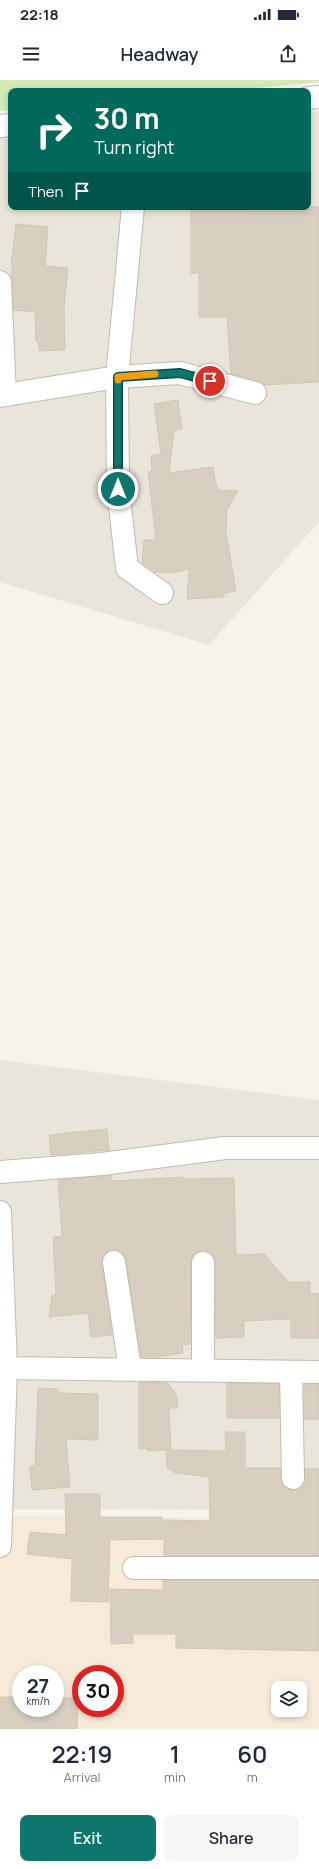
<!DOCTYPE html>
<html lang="en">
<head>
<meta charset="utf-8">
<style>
	:root { --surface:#fff; --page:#f6f6f7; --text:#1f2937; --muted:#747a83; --accent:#0f766e }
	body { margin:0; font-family:Manrope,sans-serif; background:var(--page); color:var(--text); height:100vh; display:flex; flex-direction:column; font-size:15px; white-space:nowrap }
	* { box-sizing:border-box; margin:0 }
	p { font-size:13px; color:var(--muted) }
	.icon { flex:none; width:22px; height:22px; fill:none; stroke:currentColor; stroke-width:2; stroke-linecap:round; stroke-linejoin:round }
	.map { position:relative; height:1649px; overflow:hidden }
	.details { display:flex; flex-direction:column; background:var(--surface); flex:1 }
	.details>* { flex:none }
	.guide { position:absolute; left:8px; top:8px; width:303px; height:122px; border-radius:8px; box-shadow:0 2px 6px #0003; background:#00695c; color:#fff; overflow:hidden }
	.fabs { position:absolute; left:271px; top:1601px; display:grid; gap:8px }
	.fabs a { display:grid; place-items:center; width:36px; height:36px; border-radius:8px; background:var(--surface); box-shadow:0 2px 6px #0003; font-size:20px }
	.speed { position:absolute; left:12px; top:1585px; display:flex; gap:8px; font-size:20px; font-weight:700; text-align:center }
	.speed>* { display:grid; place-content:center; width:52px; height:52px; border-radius:50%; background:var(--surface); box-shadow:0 2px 6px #0003; line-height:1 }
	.speed small { font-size:10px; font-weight:400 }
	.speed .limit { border:6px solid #d22; background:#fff; color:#111 }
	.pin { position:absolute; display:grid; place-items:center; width:34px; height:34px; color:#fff; margin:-17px; border:2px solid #fff; border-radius:50%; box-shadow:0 1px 4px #0007 }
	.me { position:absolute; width:44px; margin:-22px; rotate:0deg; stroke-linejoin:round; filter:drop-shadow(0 0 3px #0008) }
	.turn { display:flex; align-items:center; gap:14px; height:84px; padding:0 20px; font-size:18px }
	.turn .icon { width:52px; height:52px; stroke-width:2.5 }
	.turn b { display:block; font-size:28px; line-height:34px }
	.then { display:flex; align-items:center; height:38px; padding:0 20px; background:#0003; gap:8px; font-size:15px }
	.eta { display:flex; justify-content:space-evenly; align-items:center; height:68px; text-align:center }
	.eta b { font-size:24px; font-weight:600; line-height:28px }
	.primary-button { display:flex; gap:8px; margin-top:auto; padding:8px 20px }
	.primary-button a { flex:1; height:46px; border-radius:8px; background:var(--accent); color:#fff; font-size:16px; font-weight:600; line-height:46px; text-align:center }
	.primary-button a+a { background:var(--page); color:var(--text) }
	.status { display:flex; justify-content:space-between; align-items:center; height:28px; padding:0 20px; background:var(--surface); direction:ltr }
	.status svg { height:11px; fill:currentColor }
	header { display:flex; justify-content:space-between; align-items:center; height:52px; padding:0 20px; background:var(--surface); font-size:18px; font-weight:600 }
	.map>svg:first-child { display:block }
</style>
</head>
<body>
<div class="status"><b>22:18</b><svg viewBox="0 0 49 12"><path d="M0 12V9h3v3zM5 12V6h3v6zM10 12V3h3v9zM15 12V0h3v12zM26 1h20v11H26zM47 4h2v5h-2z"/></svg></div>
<header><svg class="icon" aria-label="menu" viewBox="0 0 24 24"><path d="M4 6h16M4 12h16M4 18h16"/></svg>Headway<svg class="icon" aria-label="share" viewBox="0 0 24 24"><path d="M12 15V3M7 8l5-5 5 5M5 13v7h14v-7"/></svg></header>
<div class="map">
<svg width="319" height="1649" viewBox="0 0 319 1649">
	<rect width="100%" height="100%" fill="#f6f3ec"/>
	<g fill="#eae5da">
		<path d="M 319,31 L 319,442 L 209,565 L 0,502 L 0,57 L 11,56 L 11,127 L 308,127 L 308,32 Z"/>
		<path d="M 0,980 L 319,1020 L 319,1430 L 0,1429 Z"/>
	</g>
	<path fill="#f7ead8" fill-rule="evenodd" d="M 0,1436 L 319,1439 L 319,1649 L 0,1649 ZM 21,1594 L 55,1594 L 55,1628 L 21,1628 ZM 81,1594 L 115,1594 L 115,1628 L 81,1628 ZM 278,1608 L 300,1608 L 300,1630 L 278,1630 Z"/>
	<path fill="#d2eab5" d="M 0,0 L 319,0 L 319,2 L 222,11 L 11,11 L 11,30 L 0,31 Z"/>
	<g fill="#d8cfc1" stroke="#d3c7b4">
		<path d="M 248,127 L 319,127 L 319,302 L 264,305 L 258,301 L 231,294 L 227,237 L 199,237 L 199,193 L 191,193 L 191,130 L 248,130 Z"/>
		<path d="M 16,144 L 48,147 L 45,186 L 68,188 L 64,227 L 65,270 L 39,271 L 38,261 L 36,261 L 35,232 L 14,230 L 11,197 L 13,186 L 11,186 Z"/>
		<path d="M 178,320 L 182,349 L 174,351 L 169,393 L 213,387 L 217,410 L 238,411 L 227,429 L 226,452 L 236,511 L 224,513 L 224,517 L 187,519 L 189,489 L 170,493 L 155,492 L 142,483 L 144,460 L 156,460 L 148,392 L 152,391 L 151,376 L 161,374 L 154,324 Z"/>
		<path d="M 107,1049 L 109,1070 L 51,1075 L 49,1055 Z"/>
		<path d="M 111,1095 L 112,1101 L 184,1097 L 184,1099 L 234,1098 L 236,1175 L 264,1174 L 288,1202 L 310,1202 L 310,1213 L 319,1214 L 319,1258 L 291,1258 L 291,1239 L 244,1241 L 244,1257 L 216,1258 L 215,1183 L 214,1176 L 209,1172 L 203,1171 L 196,1172 L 192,1177 L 191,1183 L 190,1264 L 182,1265 L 183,1273 L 158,1277 L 141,1277 L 126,1180 L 124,1174 L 118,1170 L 113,1170 L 107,1172 L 103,1177 L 102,1183 L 112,1255 L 91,1257 L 88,1233 L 49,1237 L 52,1215 L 56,1215 L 53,1157 L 62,1156 L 58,1100 Z"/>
		<path d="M 139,1302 L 168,1303 L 176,1314 L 178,1328 L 169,1328 L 171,1370 L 226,1371 L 225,1352 L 245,1352 L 245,1388 L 280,1388 L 282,1404 L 287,1409 L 294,1410 L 300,1408 L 304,1404 L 305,1389 L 319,1389 L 319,1476 L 164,1476 L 164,1459 L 110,1460 L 108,1522 L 71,1521 L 72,1479 L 27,1474 L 30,1452 L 66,1455 L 65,1414 L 100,1414 L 100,1437 L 162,1437 L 162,1440 L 210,1441 L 209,1397 L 176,1393 L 167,1388 L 166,1370 L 147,1371 L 147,1368 L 139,1369 Z"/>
		<path d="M 227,1303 L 279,1304 L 279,1338 L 227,1338 Z"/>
		<rect x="304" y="1304" width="15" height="35"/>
		<path d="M 38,1308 L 58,1309 L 58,1313 L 98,1314 L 98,1360 L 66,1359 L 70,1407 L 32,1410 L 30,1386 L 35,1386 Z"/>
		<path d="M 163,1500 L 319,1500 L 319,1571 L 176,1568 L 176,1554 L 133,1554 L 133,1563 L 111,1564 L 110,1509 L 163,1510 Z"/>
		<path d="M 0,1617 L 21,1617 L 21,1628 L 55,1628 L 55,1618 L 78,1618 L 77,1649 L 0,1649 Z"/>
	</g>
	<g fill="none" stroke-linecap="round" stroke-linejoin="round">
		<defs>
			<g id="street">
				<path d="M 308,18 L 319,17"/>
				<path d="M 0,46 L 11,45"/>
				<path d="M 133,127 L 117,297 L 118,409 L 127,488 L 162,513"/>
				<path d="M 0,202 L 5,315"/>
				<path d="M 0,316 L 117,297 L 180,293 L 255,313"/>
				<path d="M 0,1092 L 102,1084 L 225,1068 L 319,1068"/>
				<path d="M 0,1132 L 6,1288 L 0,1466"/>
				<path d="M 114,1182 L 130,1289"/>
				<path d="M 0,1288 L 319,1292"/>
				<path d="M 203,1290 L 203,1183"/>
				<path d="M 291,1292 L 293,1398"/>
				<path d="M 134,1488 L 319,1488"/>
			</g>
		</defs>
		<use href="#street" stroke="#c2bbae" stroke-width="24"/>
		<use href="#street" stroke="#fff" stroke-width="22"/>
	</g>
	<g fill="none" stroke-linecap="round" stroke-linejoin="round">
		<defs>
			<path id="route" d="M 118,409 L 118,297 L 180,293 L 210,301"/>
		</defs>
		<use href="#route" stroke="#0a4d48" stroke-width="10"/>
		<use href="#route" stroke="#0f766e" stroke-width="7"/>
		<path stroke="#f59e0b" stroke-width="7" d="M 118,300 L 118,297 L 155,294"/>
	</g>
</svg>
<div class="fabs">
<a><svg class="icon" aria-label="layers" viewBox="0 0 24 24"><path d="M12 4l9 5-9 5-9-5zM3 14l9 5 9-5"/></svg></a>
</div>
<div class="speed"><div>27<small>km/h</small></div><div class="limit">30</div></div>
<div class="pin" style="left:210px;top:301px;background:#d93025"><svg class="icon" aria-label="arrive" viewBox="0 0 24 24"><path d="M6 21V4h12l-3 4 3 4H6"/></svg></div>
<svg class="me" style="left:118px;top:409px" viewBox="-20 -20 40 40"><circle r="17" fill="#0f766e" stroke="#fff" stroke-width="3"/><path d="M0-11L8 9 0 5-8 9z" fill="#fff"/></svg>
<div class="guide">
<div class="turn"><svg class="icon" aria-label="right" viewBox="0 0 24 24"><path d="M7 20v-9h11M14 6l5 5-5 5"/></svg><div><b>30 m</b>Turn right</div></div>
<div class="then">Then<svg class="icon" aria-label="arrive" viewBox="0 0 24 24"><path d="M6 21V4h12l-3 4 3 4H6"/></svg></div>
</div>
</div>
<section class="details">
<div class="eta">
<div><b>22:19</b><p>Arrival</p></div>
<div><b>1</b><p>min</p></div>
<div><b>60</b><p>m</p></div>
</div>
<div class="primary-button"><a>Exit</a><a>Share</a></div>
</section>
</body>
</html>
